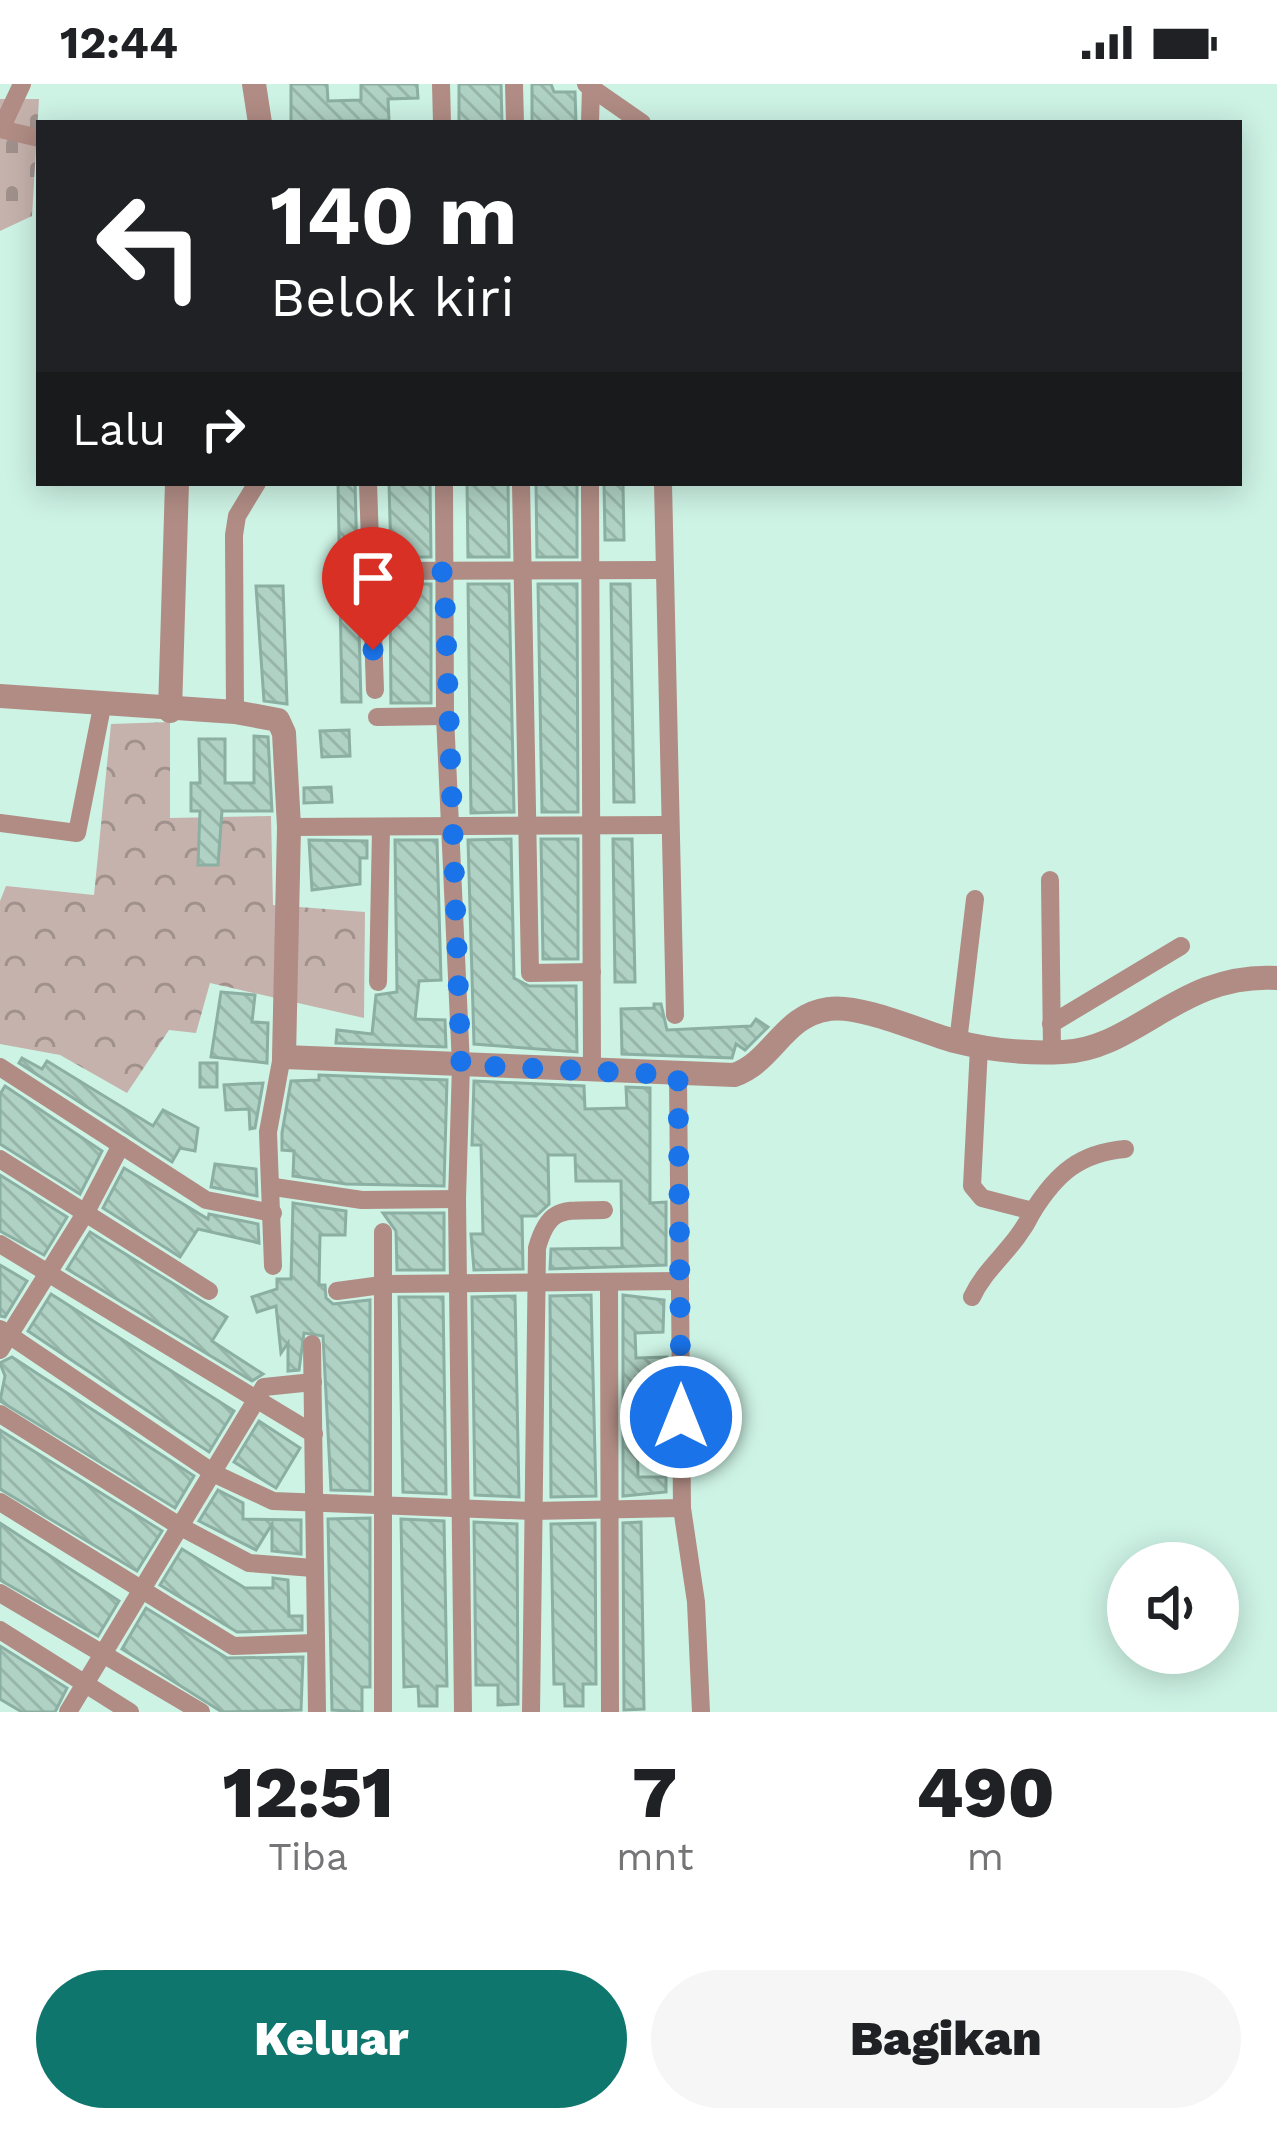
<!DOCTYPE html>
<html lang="id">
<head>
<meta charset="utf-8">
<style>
	:root { --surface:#fff; --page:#f6f6f6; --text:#202124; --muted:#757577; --accent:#0f766e }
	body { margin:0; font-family:"Work Sans",sans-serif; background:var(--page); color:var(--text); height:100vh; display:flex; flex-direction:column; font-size:45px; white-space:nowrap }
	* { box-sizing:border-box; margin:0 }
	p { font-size:39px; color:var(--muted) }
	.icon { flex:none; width:66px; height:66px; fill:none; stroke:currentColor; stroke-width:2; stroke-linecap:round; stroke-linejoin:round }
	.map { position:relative; height:1628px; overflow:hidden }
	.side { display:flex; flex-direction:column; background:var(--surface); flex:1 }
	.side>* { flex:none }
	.top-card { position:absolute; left:36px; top:36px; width:1206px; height:366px; border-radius:0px; box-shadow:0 6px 30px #0003; background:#202124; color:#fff; overflow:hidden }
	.fabs { position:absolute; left:1107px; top:1458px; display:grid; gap:24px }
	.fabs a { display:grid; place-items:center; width:132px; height:132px; border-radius:50%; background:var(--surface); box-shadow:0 6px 30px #0003; font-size:60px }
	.pin { position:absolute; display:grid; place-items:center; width:102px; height:102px; color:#fff; margin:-123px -51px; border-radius:50% 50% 50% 0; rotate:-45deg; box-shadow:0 0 12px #0007 }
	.pin .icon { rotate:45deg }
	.me { position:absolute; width:132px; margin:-66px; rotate:0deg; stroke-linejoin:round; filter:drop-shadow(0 0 9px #0008) }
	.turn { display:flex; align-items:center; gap:42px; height:252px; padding:0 36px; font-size:54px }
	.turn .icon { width:156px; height:156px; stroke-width:2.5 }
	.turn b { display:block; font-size:84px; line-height:102px }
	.then { display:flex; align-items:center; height:114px; padding:0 36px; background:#0003; gap:24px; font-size:45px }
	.eta { display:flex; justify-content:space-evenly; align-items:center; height:204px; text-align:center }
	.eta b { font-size:72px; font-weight:800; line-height:84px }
	.cta { display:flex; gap:24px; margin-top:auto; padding:24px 36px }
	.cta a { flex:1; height:138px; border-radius:72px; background:var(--accent); color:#fff; font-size:48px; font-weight:800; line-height:138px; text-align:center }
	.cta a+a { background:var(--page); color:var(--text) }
	.status { display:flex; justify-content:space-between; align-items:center; height:84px; padding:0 60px; background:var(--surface); direction:ltr }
	.status svg { height:33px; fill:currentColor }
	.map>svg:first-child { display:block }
</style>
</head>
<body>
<div class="status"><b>12:44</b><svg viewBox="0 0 49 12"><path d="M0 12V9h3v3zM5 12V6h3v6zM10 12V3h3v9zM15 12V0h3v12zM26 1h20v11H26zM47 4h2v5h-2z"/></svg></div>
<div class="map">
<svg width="1277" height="1628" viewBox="0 0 1277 1628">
	<defs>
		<pattern id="forest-crowns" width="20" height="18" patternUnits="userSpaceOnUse" patternTransform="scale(3)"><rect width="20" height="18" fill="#c6b2ad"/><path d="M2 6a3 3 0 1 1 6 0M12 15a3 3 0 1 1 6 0" fill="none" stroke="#a0918d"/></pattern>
		<pattern id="cemetery-stones" width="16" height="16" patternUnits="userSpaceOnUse" patternTransform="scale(3)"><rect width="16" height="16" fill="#c6b2ad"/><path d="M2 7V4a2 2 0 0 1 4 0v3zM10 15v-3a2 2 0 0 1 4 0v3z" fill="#a0918d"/></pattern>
		<pattern id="building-back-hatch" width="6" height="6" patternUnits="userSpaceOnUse" patternTransform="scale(3)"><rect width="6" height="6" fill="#b0d2c5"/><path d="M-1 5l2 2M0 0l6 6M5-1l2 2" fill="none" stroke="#97b5a9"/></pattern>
	</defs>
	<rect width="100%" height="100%" fill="#cdf3e5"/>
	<path fill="url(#forest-crowns)" d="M 170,638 L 170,734 L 271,732 L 273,821 L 365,828 L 364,934 L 210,899 L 196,949 L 169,946 L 127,1009 L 60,971 L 0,960 L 0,817 L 6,802 L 94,811 L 111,640 Z"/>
	<path fill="url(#cemetery-stones)" d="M 0,15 L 39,15 L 32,132 L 0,147 Z"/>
	<g fill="url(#building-back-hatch)" stroke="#8bafa2" stroke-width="3">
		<path d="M 291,0 L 327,0 L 328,17 L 361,16 L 361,0 L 417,0 L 418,14 L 388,15 L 389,36 L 291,38 Z"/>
		<path d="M 459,0 L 501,0 L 502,39 L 459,39 Z"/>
		<path d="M 532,0 L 551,0 L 554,8 L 575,8 L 576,39 L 532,39 Z"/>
		<path d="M 338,399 L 355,399 L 361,618 L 342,618 Z"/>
		<path d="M 389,399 L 430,399 L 431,473 L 391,473 Z"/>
		<path d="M 467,399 L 508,399 L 509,473 L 468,473 Z"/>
		<path d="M 536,399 L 577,399 L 577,473 L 537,473 Z"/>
		<path d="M 604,399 L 623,399 L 624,456 L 605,456 Z"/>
		<path d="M 390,500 L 431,500 L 431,619 L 391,619 Z"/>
		<path d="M 468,500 L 509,500 L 514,728 L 471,729 Z"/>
		<path d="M 538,500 L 577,500 L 578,728 L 542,728 Z"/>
		<path d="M 611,500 L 630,500 L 634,718 L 614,718 Z"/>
		<path d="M 256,502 L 283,502 L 287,620 L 264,617 Z"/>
		<path d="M 349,646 L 350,672 L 322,673 L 320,647 Z"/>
		<path d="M 254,652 L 268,653 L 272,727 L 222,727 L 218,781 L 198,781 L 200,727 L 191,727 L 191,699 L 200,699 L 199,655 L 225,655 L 225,699 L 254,699 Z"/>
		<path d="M 331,703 L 332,718 L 304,719 L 304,704 Z"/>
		<path d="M 511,755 L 514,894 L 529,902 L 576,902 L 577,968 L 474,960 L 468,756 Z"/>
		<path d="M 541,755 L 578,755 L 578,875 L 543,875 Z"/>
		<path d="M 613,755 L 632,755 L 635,898 L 615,898 Z"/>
		<path d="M 309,756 L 367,757 L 367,774 L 360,774 L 360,800 L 312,806 Z"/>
		<path d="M 395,756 L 437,756 L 441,896 L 419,897 L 415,935 L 445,936 L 446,963 L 336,959 L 337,946 L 372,950 L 376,911 L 397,908 Z"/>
		<path d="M 221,908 L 255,911 L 252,938 L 268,939 L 267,979 L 211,973 Z"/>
		<path d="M 654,920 L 661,920 L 667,946 L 751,942 L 756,935 L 768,943 L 745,966 L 736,960 L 732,974 L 622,970 L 621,925 L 654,924 Z"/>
		<path d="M 22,974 L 42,985 L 47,977 L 153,1042 L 163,1026 L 198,1044 L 195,1067 L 180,1064 L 172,1078 L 19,979 Z"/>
		<rect x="200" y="979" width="17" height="24"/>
		<path d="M 319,991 L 447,996 L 444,1102 L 346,1100 L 293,1092 L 294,1067 L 282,1066 L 282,1049 L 291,997 L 319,996 Z"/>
		<path d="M 474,997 L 584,1002 L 585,1025 L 627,1024 L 626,1003 L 650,1004 L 650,1119 L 666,1118 L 666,1181 L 550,1185 L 551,1165 L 622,1164 L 621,1097 L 576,1097 L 575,1071 L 548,1071 L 549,1120 L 536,1132 L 522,1132 L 523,1185 L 474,1186 L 471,1150 L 483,1150 L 481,1061 L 472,1061 Z"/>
		<path d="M 263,999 L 255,1044 L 250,1045 L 249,1025 L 226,1026 L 224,1001 Z"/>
		<path d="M 5,1002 L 102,1067 L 80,1110 L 0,1060 L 0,1010 Z"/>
		<path d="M 215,1080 L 256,1085 L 257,1112 L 211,1103 Z"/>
		<path d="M 124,1084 L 208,1135 L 209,1130 L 258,1140 L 259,1159 L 198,1145 L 180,1173 L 103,1124 Z"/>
		<path d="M 0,1091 L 67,1133 L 44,1171 L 0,1147 Z"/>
		<path d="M 293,1119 L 346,1127 L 345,1151 L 320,1151 L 319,1201 L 325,1201 L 326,1214 L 333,1220 L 370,1216 L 370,1407 L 331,1406 L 323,1252 L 304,1249 L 299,1286 L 288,1287 L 288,1259 L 281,1269 L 276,1222 L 257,1228 L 252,1213 L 277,1205 L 277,1195 L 291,1195 Z"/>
		<path d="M 383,1129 L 444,1129 L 444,1186 L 397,1186 L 396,1147 Z"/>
		<path d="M 90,1148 L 227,1233 L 212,1257 L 263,1290 L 252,1297 L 67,1185 Z"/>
		<path d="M 0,1181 L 27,1197 L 5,1233 L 0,1232 Z"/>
		<path d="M 51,1210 L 234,1327 L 209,1368 L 28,1247 Z"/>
		<path d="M 591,1211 L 596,1412 L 551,1413 L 550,1212 Z"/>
		<path d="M 623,1211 L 664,1216 L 663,1248 L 635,1249 L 636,1274 L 667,1273 L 667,1292 L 636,1293 L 638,1393 L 666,1393 L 666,1408 L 623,1412 Z"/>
		<path d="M 515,1212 L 519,1413 L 475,1411 L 472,1213 Z"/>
		<path d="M 399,1213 L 443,1213 L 446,1410 L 403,1408 Z"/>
		<path d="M 12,1273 L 194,1392 L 175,1424 L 0,1317 L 5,1292 L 0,1279 Z"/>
		<path d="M 259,1337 L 300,1364 L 276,1404 L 234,1378 Z"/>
		<path d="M 0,1346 L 162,1447 L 137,1487 L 0,1405 Z"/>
		<path d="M 218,1406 L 243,1419 L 243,1435 L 301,1436 L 301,1470 L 272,1467 L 272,1440 L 256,1466 L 199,1437 Z"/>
		<path d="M 370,1434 L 370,1603 L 362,1603 L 362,1628 L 332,1626 L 328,1435 Z"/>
		<path d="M 401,1435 L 444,1437 L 447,1602 L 437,1602 L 437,1622 L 419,1622 L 418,1602 L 404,1603 Z"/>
		<path d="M 474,1438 L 517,1440 L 518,1620 L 498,1621 L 498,1601 L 476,1601 Z"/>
		<path d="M 641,1438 L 644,1625 L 624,1626 L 623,1439 Z"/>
		<path d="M 0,1439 L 119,1517 L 98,1552 L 0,1496 Z"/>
		<path d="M 595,1439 L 596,1600 L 583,1600 L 583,1622 L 565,1622 L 564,1600 L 554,1600 L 551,1440 Z"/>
		<path d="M 182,1465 L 245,1504 L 273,1504 L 273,1494 L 288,1496 L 289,1532 L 302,1532 L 302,1546 L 237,1548 L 160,1501 Z"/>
		<path d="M 146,1524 L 227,1574 L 303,1573 L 301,1626 L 222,1628 L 122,1565 Z"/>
		<path d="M 0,1562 L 67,1604 L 55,1628 L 22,1628 L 0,1615 Z"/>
	</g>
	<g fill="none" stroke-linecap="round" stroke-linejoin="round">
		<g stroke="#b08c84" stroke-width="18">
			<path d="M 441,0 L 442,39"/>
			<path d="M 514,0 L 515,39"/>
			<path d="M 586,0 L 642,39"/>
			<path d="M 590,39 L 591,3"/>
			<path d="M 0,45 L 39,54"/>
			<path d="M 1,45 L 22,0"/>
			<path d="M 368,399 L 375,606"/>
			<path d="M 444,399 L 445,632 L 461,981 L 457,1115 L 463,1628"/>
			<path d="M 521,399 L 530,889 L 592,888"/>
			<path d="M 590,399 L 592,986"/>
			<path d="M 663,399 L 675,931"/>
			<path d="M 369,487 L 663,486"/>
			<path d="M 235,628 L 234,451 L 237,432 L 257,399"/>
			<path d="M 377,633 L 445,632"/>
			<path d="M 0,739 L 77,749 L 102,623"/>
			<path d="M 289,743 L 667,741"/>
			<path d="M 1050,796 L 1052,968"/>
			<path d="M 378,898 L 381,744"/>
			<path d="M 1051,940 L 1181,862"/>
			<path d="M 958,958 L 975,815"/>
			<path d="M 979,963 L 972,1102 L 982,1114 L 1033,1127 C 1057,1089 1080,1069 1125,1065"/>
			<path d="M 0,983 L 206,1116 L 273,1129"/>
			<path d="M 678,991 L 682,1424 L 696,1518 L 701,1628"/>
			<path d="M 0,1075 L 209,1207"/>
			<path d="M 274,1103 L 362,1116 L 457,1115"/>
			<path d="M 0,1160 L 314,1350"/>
			<path d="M 273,1182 L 268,1048 L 282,972"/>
			<path d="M 609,1200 L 610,1628"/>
			<path d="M 337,1207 L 389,1200 L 680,1197"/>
			<path d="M 972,1213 C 986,1182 1015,1165 1033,1127"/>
			<path d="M 0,1245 L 215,1390 L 273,1417 L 532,1427 L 682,1424"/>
			<path d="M 312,1260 L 317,1628"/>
			<path d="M 0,1266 L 86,1128 L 121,1061"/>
			<path d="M 0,1330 L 181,1443 L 249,1479 L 313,1484"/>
			<path d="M 0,1418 L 233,1562 L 314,1559"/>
			<path d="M 0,1509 L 201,1628"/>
			<path d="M 0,1546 L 130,1628"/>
			<path d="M 68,1628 L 264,1303 L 313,1298"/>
			<path d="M 383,1628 L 383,1148"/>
			<path d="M 531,1628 L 537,1164 C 549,1121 564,1127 604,1126"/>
		</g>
		<g stroke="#b08c84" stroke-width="24">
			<path d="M 254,0 L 260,39"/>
			<path d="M 0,612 L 235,628 L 278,636 L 284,649 L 289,743 L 284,973 L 734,991 C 773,978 783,931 829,925 C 860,920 922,948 954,957 C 989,966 1026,970 1063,968 C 1137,965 1180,888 1277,894"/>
			<path d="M 170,627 L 177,399"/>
		</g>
	</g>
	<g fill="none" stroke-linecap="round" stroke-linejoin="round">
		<path stroke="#1a73e8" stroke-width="21" stroke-dasharray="0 37.8" d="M 373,566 L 369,488 L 444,488 L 461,981 L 678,991 L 681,1333"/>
	</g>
</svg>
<div class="fabs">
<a><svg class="icon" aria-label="sound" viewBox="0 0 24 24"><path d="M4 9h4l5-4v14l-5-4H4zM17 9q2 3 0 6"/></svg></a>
</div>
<div class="pin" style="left:373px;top:566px;background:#d93025"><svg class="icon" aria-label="arrive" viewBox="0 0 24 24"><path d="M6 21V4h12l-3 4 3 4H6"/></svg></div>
<svg class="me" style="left:681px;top:1333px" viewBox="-20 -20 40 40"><circle r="17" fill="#1a73e8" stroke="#fff" stroke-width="3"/><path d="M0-11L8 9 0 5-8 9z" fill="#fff"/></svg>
<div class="top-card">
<div class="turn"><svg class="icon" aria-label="left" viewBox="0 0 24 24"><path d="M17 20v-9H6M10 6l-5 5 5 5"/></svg><div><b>140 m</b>Belok kiri</div></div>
<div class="then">Lalu<svg class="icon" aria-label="right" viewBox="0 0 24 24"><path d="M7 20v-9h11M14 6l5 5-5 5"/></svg></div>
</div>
</div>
<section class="side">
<div class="eta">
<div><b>12:51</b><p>Tiba</p></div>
<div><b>7</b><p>mnt</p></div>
<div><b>490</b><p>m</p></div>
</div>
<div class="cta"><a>Keluar</a><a>Bagikan</a></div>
</section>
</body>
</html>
